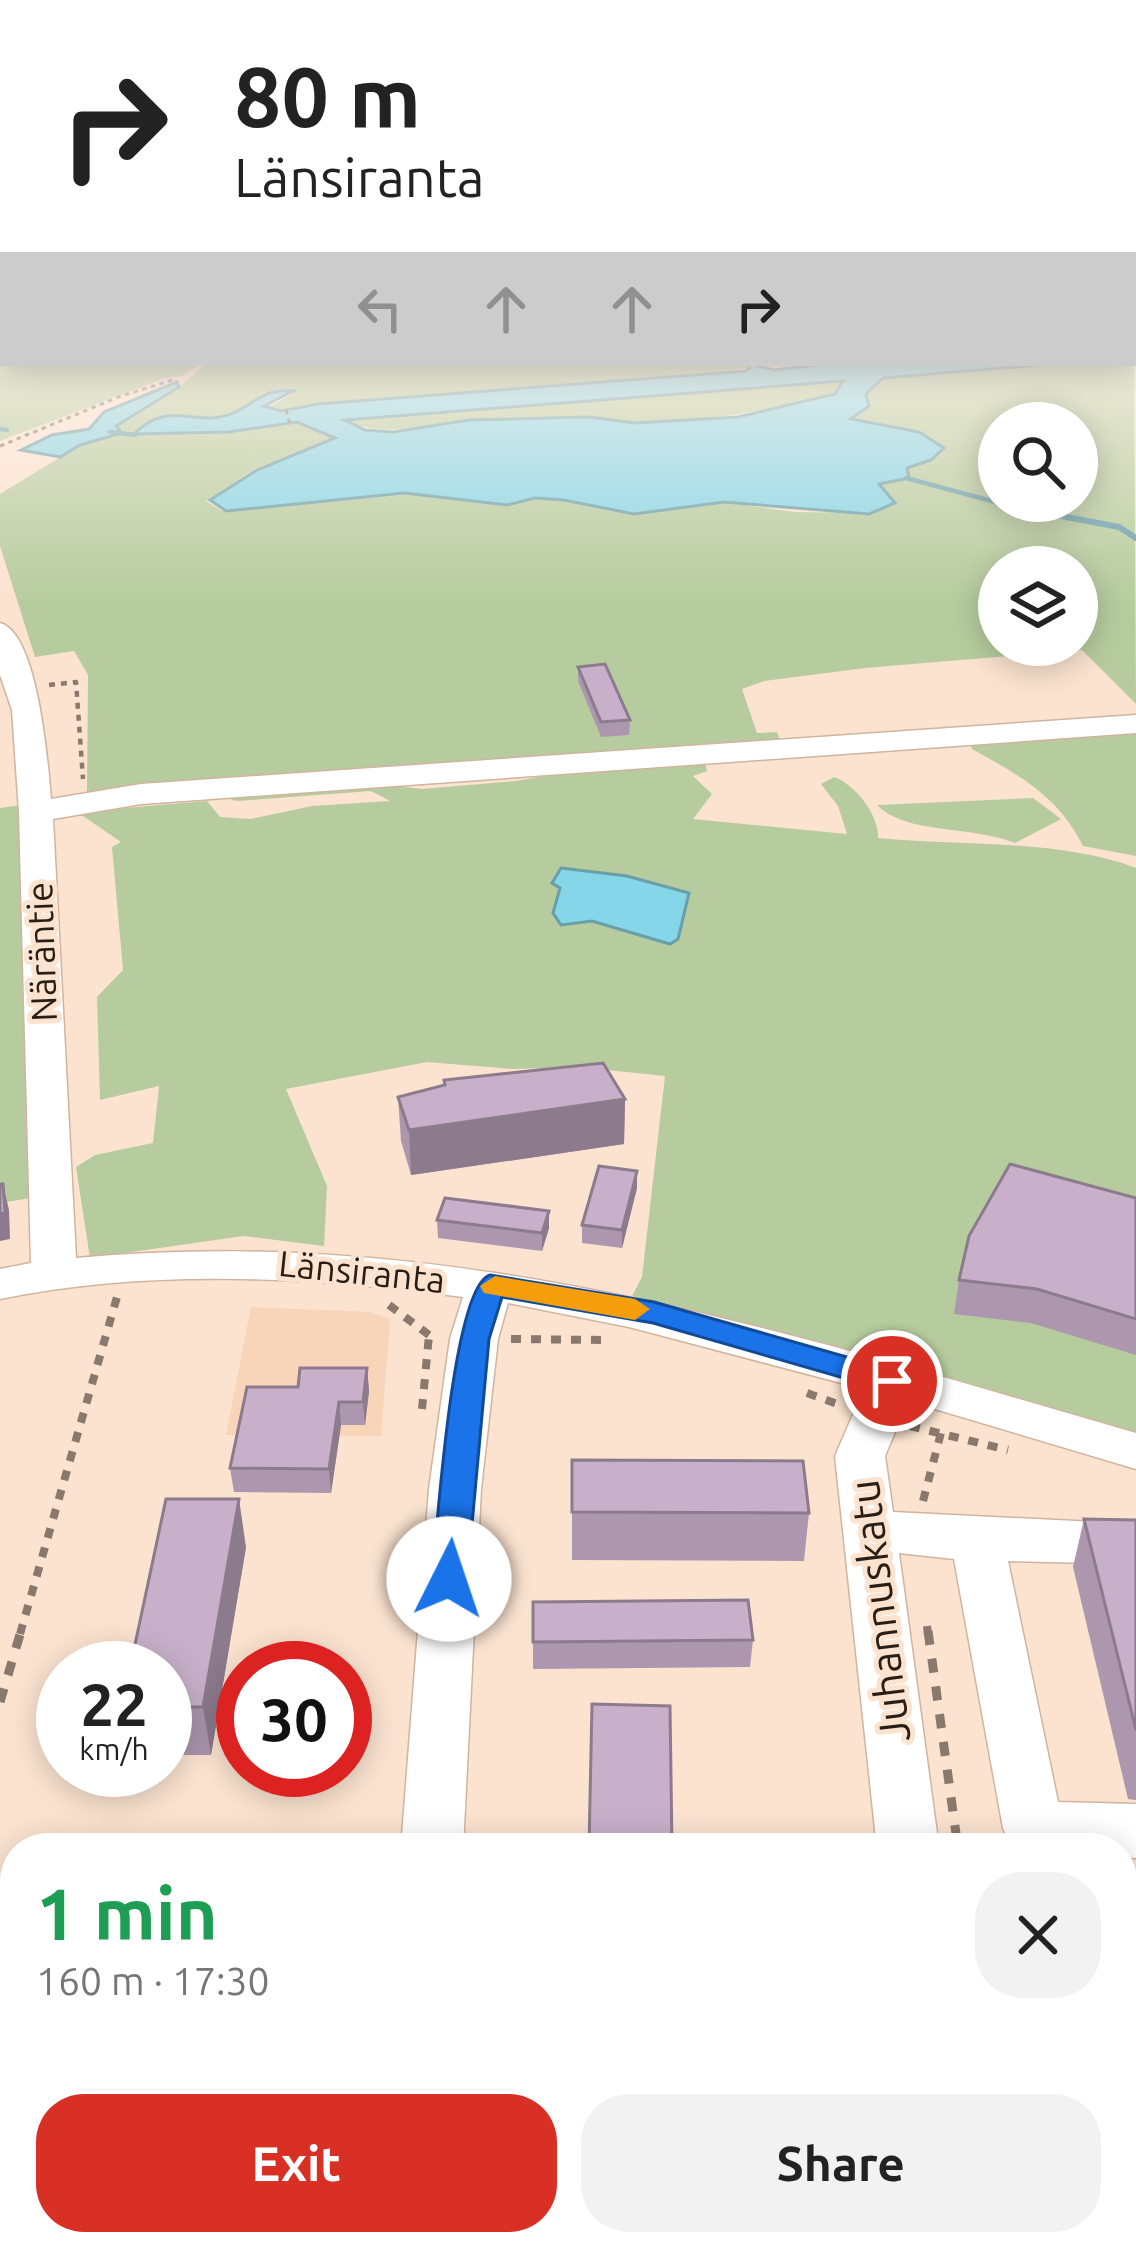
<!DOCTYPE html>
<html lang="en">
<head>
<meta charset="utf-8">
<style>
	:root { --surface:#fff; --page:#f2f2f2; --text:#222; --muted:#767676; --accent:#d93025 }
	body { margin:0; font-family:Ubuntu,sans-serif; background:var(--page); color:var(--text); height:100vh; display:flex; flex-direction:column; font-size:45px; white-space:nowrap }
	* { box-sizing:border-box; margin:0 }
	p { font-size:39px; color:var(--muted) }
	.icon { flex:none; width:66px; height:66px; fill:none; stroke:currentColor; stroke-width:2; stroke-linecap:round; stroke-linejoin:round }
	.map { position:relative; flex:1; overflow:hidden }
	.drawer { position:absolute; left:0px; top:1833px; width:1137px; height:423px; display:flex; flex-direction:column; background:var(--surface); border-radius:48px 48px 0 0; box-shadow:0 6px 30px #0003 }
	.drawer>* { flex:none }
	.banner { position:absolute; left:0px; top:0px; width:1137px; height:366px; box-shadow:0 6px 30px #0003; background:#fff; color:var(--text); overflow:hidden }
	.tools { position:absolute; left:978px; top:402px; display:grid; gap:24px }
	.tools a { display:grid; place-items:center; width:120px; height:120px; border-radius:50%; background:var(--surface); box-shadow:0 6px 30px #0003; font-size:60px }
	.speed { position:absolute; left:36px; top:1641px; display:flex; gap:24px; font-size:60px; font-weight:700; text-align:center }
	.speed>* { display:grid; place-content:center; width:156px; height:156px; border-radius:50%; background:var(--surface); box-shadow:0 6px 30px #0003; line-height:1 }
	.speed small { font-size:30px; font-weight:400 }
	.speed .limit { border:18px solid #d22; background:#fff; color:#111 }
	.pin { position:absolute; display:grid; place-items:center; width:102px; height:102px; color:#fff; margin:-51px; border:6px solid #fff; border-radius:50%; box-shadow:0 3px 12px #0007 }
	.me { position:absolute; width:132px; margin:-66px; rotate:4deg; stroke-linejoin:round; filter:drop-shadow(0 0 9px #0008) }
	.turn { display:flex; align-items:center; gap:42px; height:252px; padding:0 36px; font-size:54px }
	.turn .icon { width:156px; height:156px; stroke-width:2.5 }
	.turn b { display:block; font-size:84px; line-height:102px }
	.lanes { display:flex; align-items:center; height:114px; padding:0 36px; background:#0003; justify-content:center; gap:60px; direction:ltr }
	.lanes .off { opacity:.35 }
	.round { display:grid; place-items:center; flex:none; width:126px; height:126px; border-radius:48px; background:var(--page) }
	.headline { display:flex; align-items:center; justify-content:space-between; height:204px; padding:0 36px }
	h1 { font-size:72px; font-weight:700; line-height:90px; color:#1e9e55 }
	.cta { display:flex; gap:24px; margin-top:auto; padding:24px 36px }
	.cta a { flex:1; height:138px; border-radius:48px; background:var(--accent); color:#fff; font-size:48px; font-weight:700; line-height:138px; text-align:center }
	.cta a+a { background:var(--page); color:var(--text) }
	.map>svg:first-child { display:block }
</style>
</head>
<body>
<div class="map">
<svg width="1136" height="2254" viewBox="0 0 1136 2254">
	<rect width="100%" height="100%" fill="#fbe3d0"/>
	<path fill="#f8d4b8" d="M 251,1307 L 371,1312 L 390,1319 L 381,1436 L 226,1435 Z"/>
	<g fill="#b6cc9e" fill-rule="evenodd">
		<path d="M 0,291 L 3,363 L 202,363 L 183,376 L 165,378 L 0,441 Z"/>
		<path d="M 1134,357 L 1136,704 L 1082,650 L 865,668 L 764,681 L 742,689 L 757,733 L 777,732 L 783,748 L 93,796 L 87,792 L 88,675 L 74,651 L 35,657 L 0,546 L 0,494 L 80,445 L 119,433 L 115,426 L 179,387 L 207,363 L 746,363 L 750,368 L 281,412 L 265,409 L 292,394 L 289,391 L 228,415 L 136,433 L 229,432 L 297,423 L 335,438 L 253,470 L 206,501 L 222,511 L 428,493 L 503,505 L 531,499 L 560,500 L 630,514 L 720,502 L 795,512 L 875,513 L 874,484 L 854,422 L 845,419 L 869,407 L 867,395 L 883,378 L 1065,363 L 1134,363 ZM 999,423 L 1077,423 L 1077,501 L 999,501 ZM 999,567 L 1077,567 L 1077,645 L 999,645 Z"/>
		<path d="M 843,381 L 835,394 C 769,409 703,424 634,422 C 580,421 524,415 469,420 C 424,424 386,439 343,420 Z"/>
		<path d="M 1136,730 L 1136,856 L 1083,846 C 1059,797 1019,775 972,749 L 970,743 Z"/>
		<path d="M 699,763 L 705,764 L 707,771 L 693,776 L 712,794 L 693,819 L 847,834 L 838,806 L 821,784 L 834,777 C 856,785 879,815 878,838 C 961,846 1059,839 1136,868 L 1136,1434 L 632,1296 L 642,1277 L 665,1076 L 578,1067 L 513,1069 L 427,1062 L 286,1089 L 327,1186 L 324,1246 L 243,1236 L 90,1258 L 76,1167 L 95,1155 L 153,1143 L 159,1086 L 100,1100 L 97,997 L 123,970 L 112,847 L 121,842 L 77,812 L 207,801 L 220,817 L 251,819 L 312,806 L 390,801 L 371,791 L 238,801 L 231,800 L 233,796 L 388,785 L 422,789 L 516,781 L 586,769 Z"/>
		<path d="M 1033,798 L 1061,819 L 1015,843 C 971,825 906,835 877,805 Z"/>
		<path d="M 41,802 L 31,1198 L 0,1203 L 0,808 Z"/>
	</g>
	<g fill="#84d6e8" stroke="#699fa9" stroke-width="3" fill-rule="evenodd">
		<path d="M 746,363 L 774,370 L 833,363 L 1062,363 L 883,378 L 866,394 L 869,406 L 851,419 L 919,432 L 944,448 L 931,460 L 907,468 L 909,478 L 879,484 L 895,503 L 869,514 L 724,502 L 634,514 L 564,500 L 535,498 L 507,505 L 405,493 L 226,511 L 210,500 L 257,470 L 335,438 L 297,422 L 228,432 L 134,434 C 169,398 197,429 233,413 C 257,403 263,388 293,391 L 264,406 L 281,411 L 318,404 L 745,371 L 750,368 ZM 843,381 L 835,394 L 738,417 L 635,423 L 589,417 L 469,420 L 393,432 L 365,430 L 345,420 Z"/>
		<path d="M 177,382 L 179,387 L 116,426 L 122,433 L 80,445 L 60,457 L 21,450 L 52,435 L 89,429 L 104,412 Z"/>
		<path d="M 561,868 L 627,876 L 689,893 L 678,939 L 670,944 L 592,921 L 561,925 L 553,913 L 560,888 L 552,883 Z"/>
	</g>
	<g fill="none" stroke-linecap="round" stroke-linejoin="round">
		<g stroke="#699fa9" stroke-width="4.5">
			<path d="M 0,429 L 7,430"/>
			<path d="M 110,432 L 135,435"/>
			<path d="M 906,478 L 1014,507"/>
		</g>
		<path stroke="#699fa9" stroke-width="6" d="M 998,504 L 1119,527 L 1136,538"/>
		<defs>
			<g id="minor">
				<path d="M 0,623 C 38,633 48,764 51,799 L 141,784 L 1136,715 L 1136,733 L 141,804 L 53,819 L 76,1258 C 449,1223 783,1331 1136,1433 L 1136,1469 L 908,1401 L 885,1456 L 893,1512 L 1136,1524 L 1136,1564 L 1008,1561 L 1058,1802 L 1136,1804 L 1136,1858 L 1122,1857 L 1122,1848 L 1011,1847 L 1003,1828 L 954,1559 L 899,1553 L 939,1848 L 877,1848 L 835,1456 L 864,1389 L 629,1327 L 508,1303 L 498,1339 L 481,1489 L 463,1848 L 401,1848 L 429,1489 L 450,1339 L 463,1297 C 311,1277 151,1268 0,1299 L 0,1269 L 31,1263 L 19,812 L 12,710 L 0,675 Z"/>
				<path d="M 373,2241 L 445,2241 L 444,2254 L 372,2254 Z"/>
				<path d="M 922,2241 L 994,2241 L 995,2254 L 923,2254 Z"/>
			</g>
		</defs>
		<use href="#minor" stroke="#d1b49e" stroke-width="3"/>
		<g stroke="#89786b" stroke-width="3" stroke-dasharray="4.5 4.5" stroke-linecap="butt">
			<path d="M 286,410 L 290,424"/>
			<path d="M 0,446 L 121,396 L 176,379"/>
		</g>
		<path stroke="#89786b" stroke-width="4.5" stroke-dasharray="6 6" stroke-linecap="butt" d="M 49,685 L 76,682 L 83,779"/>
		<g stroke="#89786b" stroke-width="8" stroke-dasharray="10 10" stroke-linecap="butt">
			<path d="M 389,1305 L 429,1335 L 438,1336"/>
			<path d="M 511,1339 L 605,1340"/>
			<path d="M 807,1393 L 840,1405"/>
			<path d="M 422,1409 L 429,1335"/>
			<path d="M 910,1426 L 1008,1450"/>
			<path d="M 923,1501 L 941,1433"/>
			<path d="M 927,1626 L 928,1634"/>
			<path d="M 20,1634 L 117,1297"/>
		</g>
		<g stroke="#89786b" stroke-width="9" stroke-dasharray="14 14" stroke-linecap="butt">
			<path d="M 928,1631 L 958,1848"/>
			<path d="M 0,1702 L 21,1631"/>
			<path d="M 1013,2241 L 1015,2254"/>
			<path d="M 347,2254 L 348,2241"/>
		</g>
		<use href="#minor" fill="#fff" fill-rule="evenodd"/>
	</g>
	<g fill="#ac97ae">
		<path d="M 578,667 L 630,720 L 629,735 L 601,737 L 578,681 Z"/>
		<path d="M 444,1080 L 625,1099 L 624,1144 L 411,1175 L 401,1141 L 398,1097 L 444,1086 Z"/>
		<path d="M 637,1188 L 622,1248 L 582,1243 L 582,1225 Z"/>
		<path d="M 1136,1198 L 1136,1355 L 1031,1323 L 954,1314 L 959,1280 Z"/>
		<path d="M 437,1220 L 549,1228 L 542,1251 L 438,1238 Z"/>
		<path d="M 367,1368 L 369,1391 L 365,1425 L 341,1425 L 331,1493 L 234,1492 L 230,1468 L 298,1387 Z"/>
		<path d="M 572,1460 L 809,1513 L 804,1561 L 572,1560 Z"/>
		<path d="M 1084,1519 L 1136,1520 L 1136,1800 L 1128,1799 L 1073,1567 Z"/>
		<path d="M 246,1547 L 211,1755 L 165,1755 L 165,1668 Z"/>
		<path d="M 533,1602 L 753,1640 L 750,1667 L 533,1669 Z"/>
		<path d="M 15,2241 L 121,2241 L 119,2254 L 0,2254 L 0,2251 Z"/>
	</g>
	<g fill="#8c7b8d">
		<path d="M 625,1099 L 624,1144 L 411,1175 L 409,1130 Z"/>
		<path d="M 637,1171 L 637,1188 L 622,1248 L 622,1230 Z"/>
		<path d="M 3,1184 L 9,1210 L 10,1239 L 0,1241 L 0,1214 Z"/>
		<path d="M 549,1211 L 549,1228 L 542,1251 L 542,1233 Z"/>
		<path d="M 367,1368 L 369,1391 L 365,1425 L 363,1402 Z"/>
		<path d="M 339,1402 L 341,1425 L 331,1493 L 329,1469 Z"/>
		<path d="M 239,1499 L 246,1547 L 211,1755 L 203,1707 Z"/>
		<path d="M 99,2241 L 121,2241 L 119,2254 L 97,2254 Z"/>
	</g>
	<g fill="#c8b0ca" stroke="#8c7b8d" stroke-width="3">
		<path d="M 605,664 L 630,720 L 601,722 L 578,667 Z"/>
		<path d="M 603,1063 L 625,1099 L 409,1130 L 398,1097 L 445,1085 L 444,1080 Z"/>
		<path d="M 1010,1164 L 1136,1198 L 1136,1319 L 1037,1289 L 959,1280 L 969,1236 Z"/>
		<path d="M 599,1166 L 637,1171 L 622,1230 L 582,1225 Z"/>
		<path d="M 0,1184 L 3,1184 L 5,1213 L 0,1214 Z"/>
		<path d="M 445,1198 L 549,1211 L 542,1233 L 437,1220 Z"/>
		<path d="M 300,1368 L 367,1368 L 363,1402 L 339,1402 L 329,1469 L 230,1468 L 247,1387 L 298,1387 Z"/>
		<path d="M 572,1460 L 803,1461 L 809,1513 L 572,1512 Z"/>
		<path d="M 166,1499 L 239,1499 L 203,1707 L 165,1707 L 165,1668 L 130,1668 Z"/>
		<path d="M 1084,1519 L 1136,1520 L 1136,1730 Z"/>
		<path d="M 748,1600 L 753,1640 L 533,1642 L 533,1602 Z"/>
		<path d="M 592,1704 L 670,1706 L 672,1848 L 589,1848 Z"/>
		<path d="M 15,2167 L 15,2241 L 99,2241 L 97,2253 L 0,2251 L 0,2229 Z"/>
	</g>
	<linearGradient id="sky" x2="0" y2="1"><stop stop-color="#80c2e8"/><stop offset="0.48" stop-color="#fdf2ea"/><stop offset="1" stop-color="#fdf2ea" stop-opacity="0"/></linearGradient>
	<rect width="1136" height="604" fill="url(#sky)"/>
	<path fill="#1a73e8" stroke="#114b97" stroke-width="3" d="M 490,1275 L 654,1302 L 903,1373 L 908,1381 L 903,1388 L 892,1392 L 653,1323 L 502,1297 L 489,1339 L 467,1579 L 462,1588 L 449,1592 L 437,1588 L 432,1579 C 437,1532 452,1286 490,1275 Z"/>
	<path fill="#f59e0b" d="M 495,1276 L 635,1299 L 650,1309 L 635,1320 L 484,1293 L 480,1286 Z"/>
	<g text-anchor="middle" dominant-baseline="central" stroke-width="10" stroke-linejoin="round" paint-order="stroke">
		<g font-size="36" fill="#291e15" stroke="#fbe3d0">
			<text transform="translate(41 952) rotate(-92)">Näräntie</text>
			<text transform="translate(362 1271) rotate(6)">Länsiranta</text>
		</g>
		<g font-size="42" fill="#291e15" stroke="#fbe3d0">
			<text transform="translate(879 1611) rotate(-97)">Juhannuskatu</text>
		</g>
	</g>
</svg>
<div class="tools">
<a><svg class="icon" aria-label="search" viewBox="0 0 24 24"><circle cx="10" cy="10" r="6"/><path d="M15 15l6 6"/></svg></a>
<a><svg class="icon" aria-label="layers" viewBox="0 0 24 24"><path d="M12 4l9 5-9 5-9-5zM3 14l9 5 9-5"/></svg></a>
</div>
<div class="speed"><div>22<small>km/h</small></div><div class="limit">30</div></div>
<div class="pin" style="left:892px;top:1381px;background:#d93025"><svg class="icon" aria-label="arrive" viewBox="0 0 24 24"><path d="M6 21V4h12l-3 4 3 4H6"/></svg></div>
<svg class="me" style="left:449px;top:1579px" viewBox="-20 -20 40 40"><circle r="19" fill="#fff"/><path d="M0-13L10 11 0 6-10 11z" fill="#1a73e8"/></svg>
<div class="banner">
<div class="turn"><svg class="icon" aria-label="right" viewBox="0 0 24 24"><path d="M7 20v-9h11M14 6l5 5-5 5"/></svg><div><b>80 m</b>Länsiranta</div></div>
<div class="lanes"><svg class="icon off" aria-label="left" viewBox="0 0 24 24"><path d="M17 20v-9H6M10 6l-5 5 5 5"/></svg><svg class="icon off" aria-label="ahead" viewBox="0 0 24 24"><path d="M12 20V5M6 11l6-6 6 6"/></svg><svg class="icon off" aria-label="ahead" viewBox="0 0 24 24"><path d="M12 20V5M6 11l6-6 6 6"/></svg><svg class="icon" aria-label="right" viewBox="0 0 24 24"><path d="M7 20v-9h11M14 6l5 5-5 5"/></svg></div>
</div>
<section class="drawer">
<div class="headline"><div><h1>1 min</h1><p>160 m · 17:30</p></div><a class="round"><svg class="icon" aria-label="close" viewBox="0 0 24 24"><path d="M6 6l12 12M18 6L6 18"/></svg></a></div>
<div class="cta"><a>Exit</a><a>Share</a></div>
</section>
</div>
</body>
</html>
